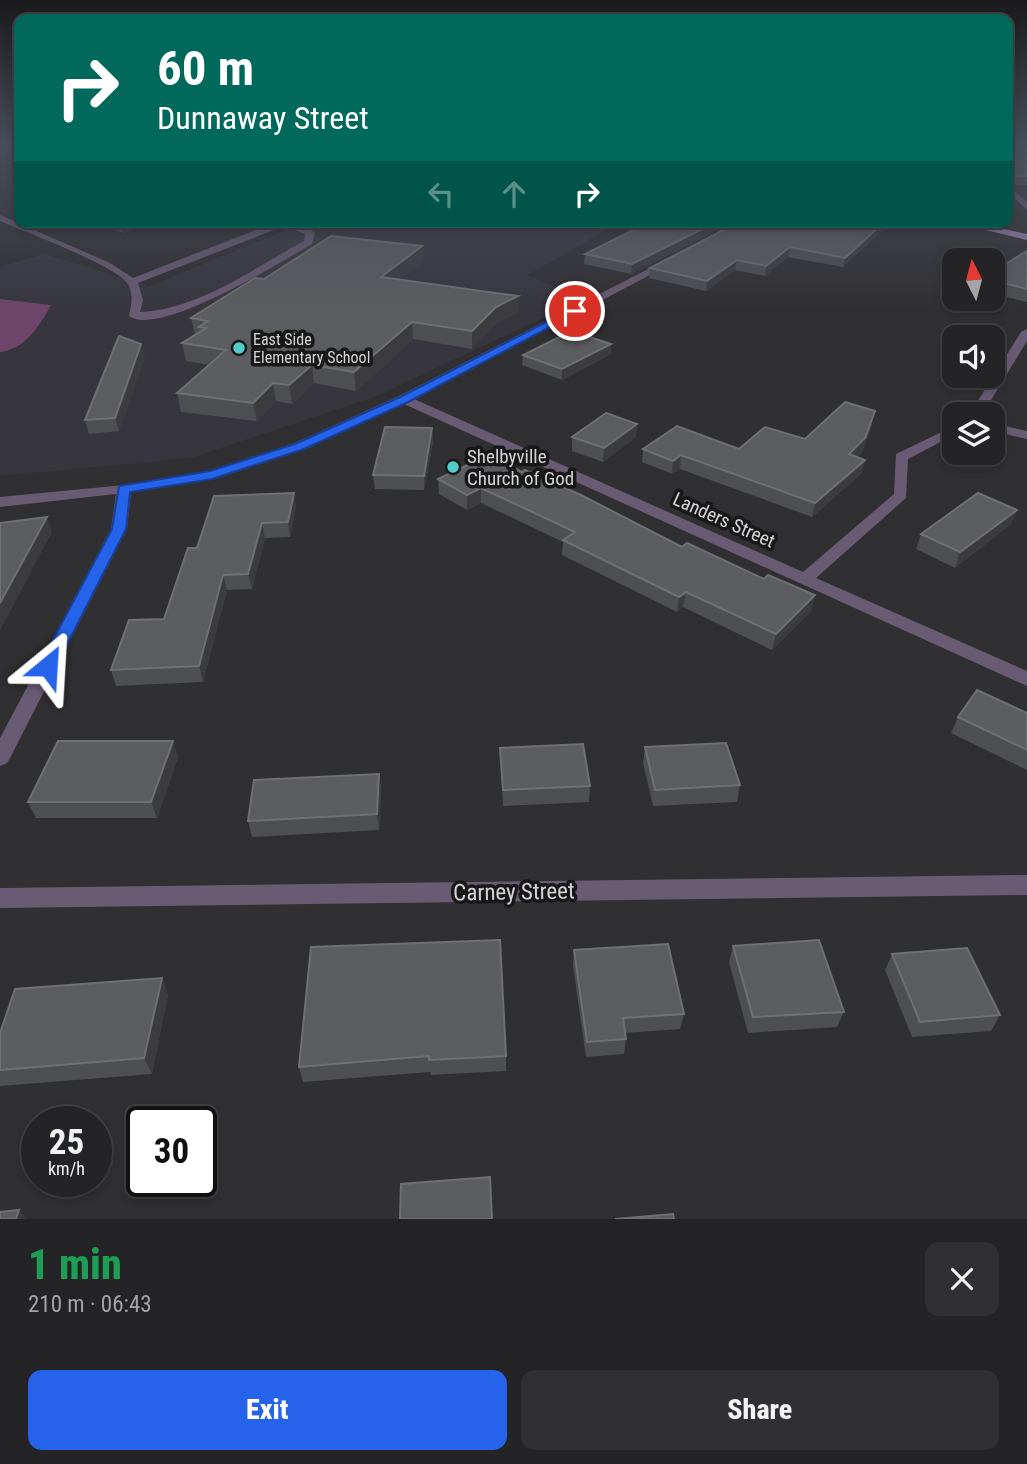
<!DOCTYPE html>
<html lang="en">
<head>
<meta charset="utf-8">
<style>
	:root { --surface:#242326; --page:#302f32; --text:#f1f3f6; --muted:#a3a4a7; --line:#414043; --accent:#2563eb }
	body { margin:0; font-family:"Roboto Condensed",sans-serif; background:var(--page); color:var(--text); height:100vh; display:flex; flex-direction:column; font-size:26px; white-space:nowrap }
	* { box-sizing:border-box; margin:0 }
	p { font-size:23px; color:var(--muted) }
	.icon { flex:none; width:38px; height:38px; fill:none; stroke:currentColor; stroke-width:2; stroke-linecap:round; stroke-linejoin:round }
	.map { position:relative; height:1219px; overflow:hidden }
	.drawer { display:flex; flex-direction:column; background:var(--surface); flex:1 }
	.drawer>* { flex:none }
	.hud { position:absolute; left:14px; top:14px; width:999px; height:214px; border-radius:14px; box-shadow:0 4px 10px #0003,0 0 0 2px var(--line); background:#00695c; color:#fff; overflow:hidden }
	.needle { width:46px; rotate:354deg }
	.fabs { position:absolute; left:942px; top:248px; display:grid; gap:14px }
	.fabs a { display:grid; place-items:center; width:63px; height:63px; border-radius:14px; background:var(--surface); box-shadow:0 4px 10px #0003,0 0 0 2px var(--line); font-size:35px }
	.speed { position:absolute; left:21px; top:1106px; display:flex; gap:14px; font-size:35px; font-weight:700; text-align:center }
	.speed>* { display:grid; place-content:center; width:91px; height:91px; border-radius:50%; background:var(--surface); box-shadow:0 4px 10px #0003,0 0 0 2px var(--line); line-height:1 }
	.speed small { font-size:18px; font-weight:400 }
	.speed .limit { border:4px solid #111; border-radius:10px; background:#fff; color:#111 }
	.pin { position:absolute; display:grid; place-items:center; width:60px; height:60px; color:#fff; margin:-30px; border:4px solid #fff; border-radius:50%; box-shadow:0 2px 7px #0007 }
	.me { position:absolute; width:77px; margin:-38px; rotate:27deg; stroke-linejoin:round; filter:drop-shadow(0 0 5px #0008) }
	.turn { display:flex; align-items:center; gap:24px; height:147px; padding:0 28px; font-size:32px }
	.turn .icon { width:91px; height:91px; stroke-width:2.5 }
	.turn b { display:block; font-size:49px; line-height:60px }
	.lanes { display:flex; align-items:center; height:66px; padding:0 28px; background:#0003; justify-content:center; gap:35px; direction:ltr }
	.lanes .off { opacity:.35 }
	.round { display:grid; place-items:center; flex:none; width:74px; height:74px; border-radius:14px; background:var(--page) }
	.overview { display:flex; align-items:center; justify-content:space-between; height:119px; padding:0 28px }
	h1 { font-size:42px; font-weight:800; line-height:52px; color:#1e9e55 }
	.cta { display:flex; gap:14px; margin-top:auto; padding:14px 28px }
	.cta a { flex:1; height:80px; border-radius:14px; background:var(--accent); color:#fff; font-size:28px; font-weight:800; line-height:80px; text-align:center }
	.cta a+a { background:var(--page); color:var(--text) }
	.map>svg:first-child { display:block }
</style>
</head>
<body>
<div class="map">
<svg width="1027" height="1219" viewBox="0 0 1027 1219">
	<rect width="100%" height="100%" fill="#302f32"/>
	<path fill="#37363f" d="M 306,222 L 620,222 L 528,275 L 584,299 L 374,397 L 191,458 L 0,476 L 0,267 L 44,254 L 150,286 Z"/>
	<path fill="#6f466b" d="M 0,299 L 51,305 C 39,326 26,349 0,352 Z"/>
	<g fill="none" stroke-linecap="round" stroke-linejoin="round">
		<g fill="#695b73" fill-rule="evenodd">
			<path d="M 1008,185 L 1027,202 L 1027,210 L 1008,192 Z"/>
			<path d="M 0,215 L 110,263 L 133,278 L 276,222 C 290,222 304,223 315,233 L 312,244 C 281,262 159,338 129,316 C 131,305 134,295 128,284 C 115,265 25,232 0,221 ZM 284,226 L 305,234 L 304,241 C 254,268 199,309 140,312 L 143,300 L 138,283 Z"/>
			<path d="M 668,259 L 673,262 L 671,264 L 414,399 L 803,572 L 894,494 L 896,454 L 954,426 L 954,435 L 908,459 L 906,498 L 816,578 L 1027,671 L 1027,686 L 404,404 L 305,449 L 217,478 L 131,492 L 127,529 L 10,758 L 7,763 L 0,766 L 0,738 L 111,529 L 116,494 L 0,507 L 0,497 L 124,485 L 210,471 L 295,443 L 399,396 Z"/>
			<path d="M 1027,329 L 1027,341 L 982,415 L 969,415 L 1021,332 Z"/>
			<path d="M 992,423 L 1027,431 L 1027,439 L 992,431 Z"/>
			<path d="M 1027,875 L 1027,895 L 0,908 L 0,888 Z"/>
		</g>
		<path fill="#a185b5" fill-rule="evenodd" d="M 952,222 L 970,222 L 1027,234 L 1027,240 Z"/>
	</g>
	<g fill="#4e4f52">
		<path d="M 1008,143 L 1027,143 L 1027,185 L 1012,185 L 1008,182 Z"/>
		<path d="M 90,222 L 155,222 L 123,233 Z"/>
		<path d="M 649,222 L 733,222 L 631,274 L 584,264 L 585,254 Z"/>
		<path d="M 739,222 L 892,222 L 843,267 L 788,257 L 765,276 L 735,270 L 706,291 L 649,278 L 650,268 Z"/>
		<path d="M 422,246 L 423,261 L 400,279 L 518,312 L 496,323 L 472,349 L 413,339 L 356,391 L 314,383 L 292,404 L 276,401 L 257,421 L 181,412 L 177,393 L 209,365 L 186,361 L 182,343 L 195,335 L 191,318 L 264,279 Z"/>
		<path d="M 1027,251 L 1027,302 L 992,293 L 992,272 Z"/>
		<path d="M 611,344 L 611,354 L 562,380 L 522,365 L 523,355 Z"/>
		<path d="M 145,357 L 119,431 L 89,434 L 85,420 Z"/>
		<path d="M 637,424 L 636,437 L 603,462 L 572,451 L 572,437 Z"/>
		<path d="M 872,424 L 862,452 L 857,457 L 862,473 L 812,517 L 680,469 L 672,474 L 642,462 L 643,449 L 739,449 L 805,439 Z"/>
		<path d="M 432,428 L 433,442 L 424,490 L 375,489 L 373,475 Z"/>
		<path d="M 522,472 L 682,547 L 764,579 L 815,595 L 811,611 L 772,650 L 683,607 L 677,612 L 562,555 L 563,542 L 481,503 L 467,510 L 439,494 L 438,479 Z"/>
		<path d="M 296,507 L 290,537 L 265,538 L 252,589 L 227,590 L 203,682 L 116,686 L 111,670 L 164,619 L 197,548 Z"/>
		<path d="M 1017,510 L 1011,524 L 955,568 L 916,549 L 921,534 Z"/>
		<path d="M 1027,713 L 1027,770 L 951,733 L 958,717 Z"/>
		<path d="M 173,741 L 178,757 L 157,818 L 36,818 L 28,802 Z"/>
		<path d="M 645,747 L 740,785 L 737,802 L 653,806 L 643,763 Z"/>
		<path d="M 500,748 L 590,786 L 589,802 L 503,806 Z"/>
		<path d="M 379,774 L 381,790 L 379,830 L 252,837 L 248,821 Z"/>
		<path d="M 733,946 L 844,1012 L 837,1027 L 748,1033 L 729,962 Z"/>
		<path d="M 311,947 L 506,1056 L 506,1071 L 431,1075 L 430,1072 L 303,1082 L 299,1067 Z"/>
		<path d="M 574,950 L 684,1014 L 680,1029 L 625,1033 L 626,1039 L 624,1054 L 586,1057 L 573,965 Z"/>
		<path d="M 892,954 L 1000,1015 L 991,1031 L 912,1037 L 885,970 Z"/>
		<path d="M 168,994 L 152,1074 L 0,1086 L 0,1033 Z"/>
	</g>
	<g fill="#3c3c3f">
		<path d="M 126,222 L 155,222 L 123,233 L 121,224 Z"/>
		<path d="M 716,222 L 733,222 L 631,274 L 632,264 Z"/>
		<path d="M 884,222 L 892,222 L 843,267 L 845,258 Z"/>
		<path d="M 422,246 L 423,261 L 383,293 L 381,277 Z"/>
		<path d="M 790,247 L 788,257 L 765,276 L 766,266 Z"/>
		<path d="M 737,260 L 735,270 L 706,291 L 707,281 Z"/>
		<path d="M 518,296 L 518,312 L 496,323 L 472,349 L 472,331 L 496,307 Z"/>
		<path d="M 412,322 L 413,339 L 356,391 L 354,372 Z"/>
		<path d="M 141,344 L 145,357 L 119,431 L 115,418 Z"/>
		<path d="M 611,344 L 611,354 L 562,380 L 562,369 Z"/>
		<path d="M 312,365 L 314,383 L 292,404 L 289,385 Z"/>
		<path d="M 273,383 L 276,401 L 257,421 L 253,403 Z"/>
		<path d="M 875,411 L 862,452 L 846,468 L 849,454 Z"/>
		<path d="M 637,424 L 636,437 L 603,462 L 604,448 Z"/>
		<path d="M 432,428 L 433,442 L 424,490 L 424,476 Z"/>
		<path d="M 681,455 L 680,469 L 672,474 L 673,461 Z"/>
		<path d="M 865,460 L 862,473 L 812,517 L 815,503 Z"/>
		<path d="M 481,488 L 481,503 L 467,510 L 467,495 Z"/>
		<path d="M 294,493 L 296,507 L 290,537 L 288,522 Z"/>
		<path d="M 1017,510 L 1011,524 L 955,568 L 960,552 Z"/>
		<path d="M 47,517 L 52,532 L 0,631 L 0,603 Z"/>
		<path d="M 262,523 L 265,538 L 252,589 L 248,574 Z"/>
		<path d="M 223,575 L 227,590 L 203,682 L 199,666 Z"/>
		<path d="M 686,592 L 683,607 L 677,612 L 679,597 Z"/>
		<path d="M 815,595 L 811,611 L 772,650 L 776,634 Z"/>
		<path d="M 173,741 L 178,757 L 157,818 L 151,802 Z"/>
		<path d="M 379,774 L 381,790 L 379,830 L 377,814 Z"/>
		<path d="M 162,978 L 168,994 L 152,1074 L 144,1058 Z"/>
		<path d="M 19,1210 L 26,1219 L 16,1219 Z"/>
	</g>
	<g fill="#5c5d60" stroke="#6f7072" stroke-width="2">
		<path d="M 1008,143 L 1027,143 L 1027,176 L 1014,176 L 1010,174 L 1008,176 L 1008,151 L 1015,152 L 1008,147 Z"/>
		<path d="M 649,222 L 716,222 L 632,264 L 585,254 Z"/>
		<path d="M 739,222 L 884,222 L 845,258 L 790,247 L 766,266 L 737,260 L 707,281 L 650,268 Z"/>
		<path d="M 331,236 L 422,246 L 381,277 L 518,296 L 496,307 L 472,331 L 412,322 L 354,372 L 312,365 L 289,385 L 273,383 L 253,403 L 177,393 L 226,350 L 182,343 L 206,328 L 199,327 L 208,321 L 191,318 L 255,278 L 264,279 Z"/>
		<path d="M 1027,251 L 1027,289 L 992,280 L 992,272 Z"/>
		<path d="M 571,331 L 611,344 L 562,369 L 523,355 Z"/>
		<path d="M 119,336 L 141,344 L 115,418 L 85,420 Z"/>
		<path d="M 845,402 L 875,411 L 865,438 L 849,454 L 865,460 L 815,503 L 681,455 L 673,461 L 643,449 L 677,426 L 739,449 L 765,427 L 805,439 Z"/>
		<path d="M 606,413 L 637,424 L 604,448 L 572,437 Z"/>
		<path d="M 385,427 L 432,428 L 424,476 L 373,475 Z"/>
		<path d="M 488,455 L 522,472 L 525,470 L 581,495 L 682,547 L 687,543 L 764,579 L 768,575 L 815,595 L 776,634 L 686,592 L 679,597 L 563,540 L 575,532 L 481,488 L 467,495 L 438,479 Z"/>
		<path d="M 294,493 L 288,522 L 262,523 L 248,574 L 223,575 L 199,666 L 111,670 L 129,620 L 164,619 L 188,548 L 197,548 L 214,496 Z"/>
		<path d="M 978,493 L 1017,510 L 960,552 L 921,534 Z"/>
		<path d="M 47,517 L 0,603 L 0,523 Z"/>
		<path d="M 977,690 L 1027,713 L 1027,750 L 958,717 Z"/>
		<path d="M 58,741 L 173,741 L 151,802 L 28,802 Z"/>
		<path d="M 726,743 L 740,785 L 655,790 L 645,747 Z"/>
		<path d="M 583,744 L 590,786 L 503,790 L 500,748 Z"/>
		<path d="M 379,774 L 377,814 L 248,821 L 254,780 Z"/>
		<path d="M 500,940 L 506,1056 L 429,1060 L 429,1056 L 299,1067 L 311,947 Z"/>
		<path d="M 819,940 L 844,1012 L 753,1017 L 733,946 Z"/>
		<path d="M 668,944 L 684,1014 L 623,1018 L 626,1039 L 587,1042 L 574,950 Z"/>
		<path d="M 967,948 L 1000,1015 L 920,1022 L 892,954 Z"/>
		<path d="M 162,978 L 144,1058 L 0,1070 L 0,1033 L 15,989 Z"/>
		<path d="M 490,1177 L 492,1219 L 400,1219 L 401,1184 Z"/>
		<path d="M 19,1210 L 16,1219 L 0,1219 L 0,1212 Z"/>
		<path d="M 673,1214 L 674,1219 L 615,1219 Z"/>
	</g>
	<linearGradient id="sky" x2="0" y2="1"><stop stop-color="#1a1a1c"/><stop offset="0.46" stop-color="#484d5a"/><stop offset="1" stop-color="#484d5a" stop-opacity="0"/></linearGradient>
	<rect width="1027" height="313" fill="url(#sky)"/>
	<path fill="#2563eb" stroke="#184099" stroke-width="2" d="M 572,309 L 580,311 L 408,402 L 304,449 L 212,479 L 130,492 L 126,529 L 56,666 L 48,672 L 42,670 L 39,666 L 112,529 L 119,486 L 210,471 L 295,444 L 400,397 Z"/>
	<g fill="#52cdcc" stroke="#181819" stroke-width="2.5">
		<circle cx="239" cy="348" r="7"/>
		<circle cx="453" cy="467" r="7"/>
	</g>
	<g text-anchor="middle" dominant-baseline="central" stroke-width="7" stroke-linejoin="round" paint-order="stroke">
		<g font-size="16" fill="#d4d3d5" stroke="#181819" text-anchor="start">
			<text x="253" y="339">East Side<tspan x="253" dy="18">Elementary School</tspan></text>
		</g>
		<g font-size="19" fill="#d4d3d5" stroke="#181819" text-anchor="start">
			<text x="467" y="456">Shelbyville<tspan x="467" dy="22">Church of God</tspan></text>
		</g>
		<g font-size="19" fill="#d4d3d5" stroke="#181819">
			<text transform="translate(724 520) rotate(24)">Landers Street</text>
		</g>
		<g font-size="23" fill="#d4d3d5" stroke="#181819">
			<text transform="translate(514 892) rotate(-1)">Carney Street</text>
		</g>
	</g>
</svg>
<div class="fabs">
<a><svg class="needle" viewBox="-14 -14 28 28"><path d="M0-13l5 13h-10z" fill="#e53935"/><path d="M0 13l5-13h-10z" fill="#a3a4a7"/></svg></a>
<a><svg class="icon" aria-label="sound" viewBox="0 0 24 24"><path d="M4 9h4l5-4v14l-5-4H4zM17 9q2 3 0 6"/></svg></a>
<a><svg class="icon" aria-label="layers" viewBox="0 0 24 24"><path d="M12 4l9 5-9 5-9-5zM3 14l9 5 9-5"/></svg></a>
</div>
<div class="speed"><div>25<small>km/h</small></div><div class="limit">30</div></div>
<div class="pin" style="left:575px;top:311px;background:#d93025"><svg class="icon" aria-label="arrive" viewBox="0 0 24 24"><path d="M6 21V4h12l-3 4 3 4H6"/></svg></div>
<svg class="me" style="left:48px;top:666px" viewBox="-20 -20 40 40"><path d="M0-17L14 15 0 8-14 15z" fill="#2563eb" stroke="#fff" stroke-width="4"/></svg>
<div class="hud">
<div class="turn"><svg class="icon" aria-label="right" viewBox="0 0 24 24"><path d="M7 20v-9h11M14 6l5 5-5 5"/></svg><div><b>60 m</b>Dunnaway Street</div></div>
<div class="lanes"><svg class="icon off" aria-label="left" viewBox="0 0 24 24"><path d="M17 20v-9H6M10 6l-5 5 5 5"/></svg><svg class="icon off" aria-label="ahead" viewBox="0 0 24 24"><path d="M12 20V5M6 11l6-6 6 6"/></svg><svg class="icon" aria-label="right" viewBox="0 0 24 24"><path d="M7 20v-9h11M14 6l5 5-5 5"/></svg></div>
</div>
</div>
<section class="drawer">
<div class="overview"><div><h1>1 min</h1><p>210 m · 06:43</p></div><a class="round"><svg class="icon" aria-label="close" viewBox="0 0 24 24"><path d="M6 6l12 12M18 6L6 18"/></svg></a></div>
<div class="cta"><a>Exit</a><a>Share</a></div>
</section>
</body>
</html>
